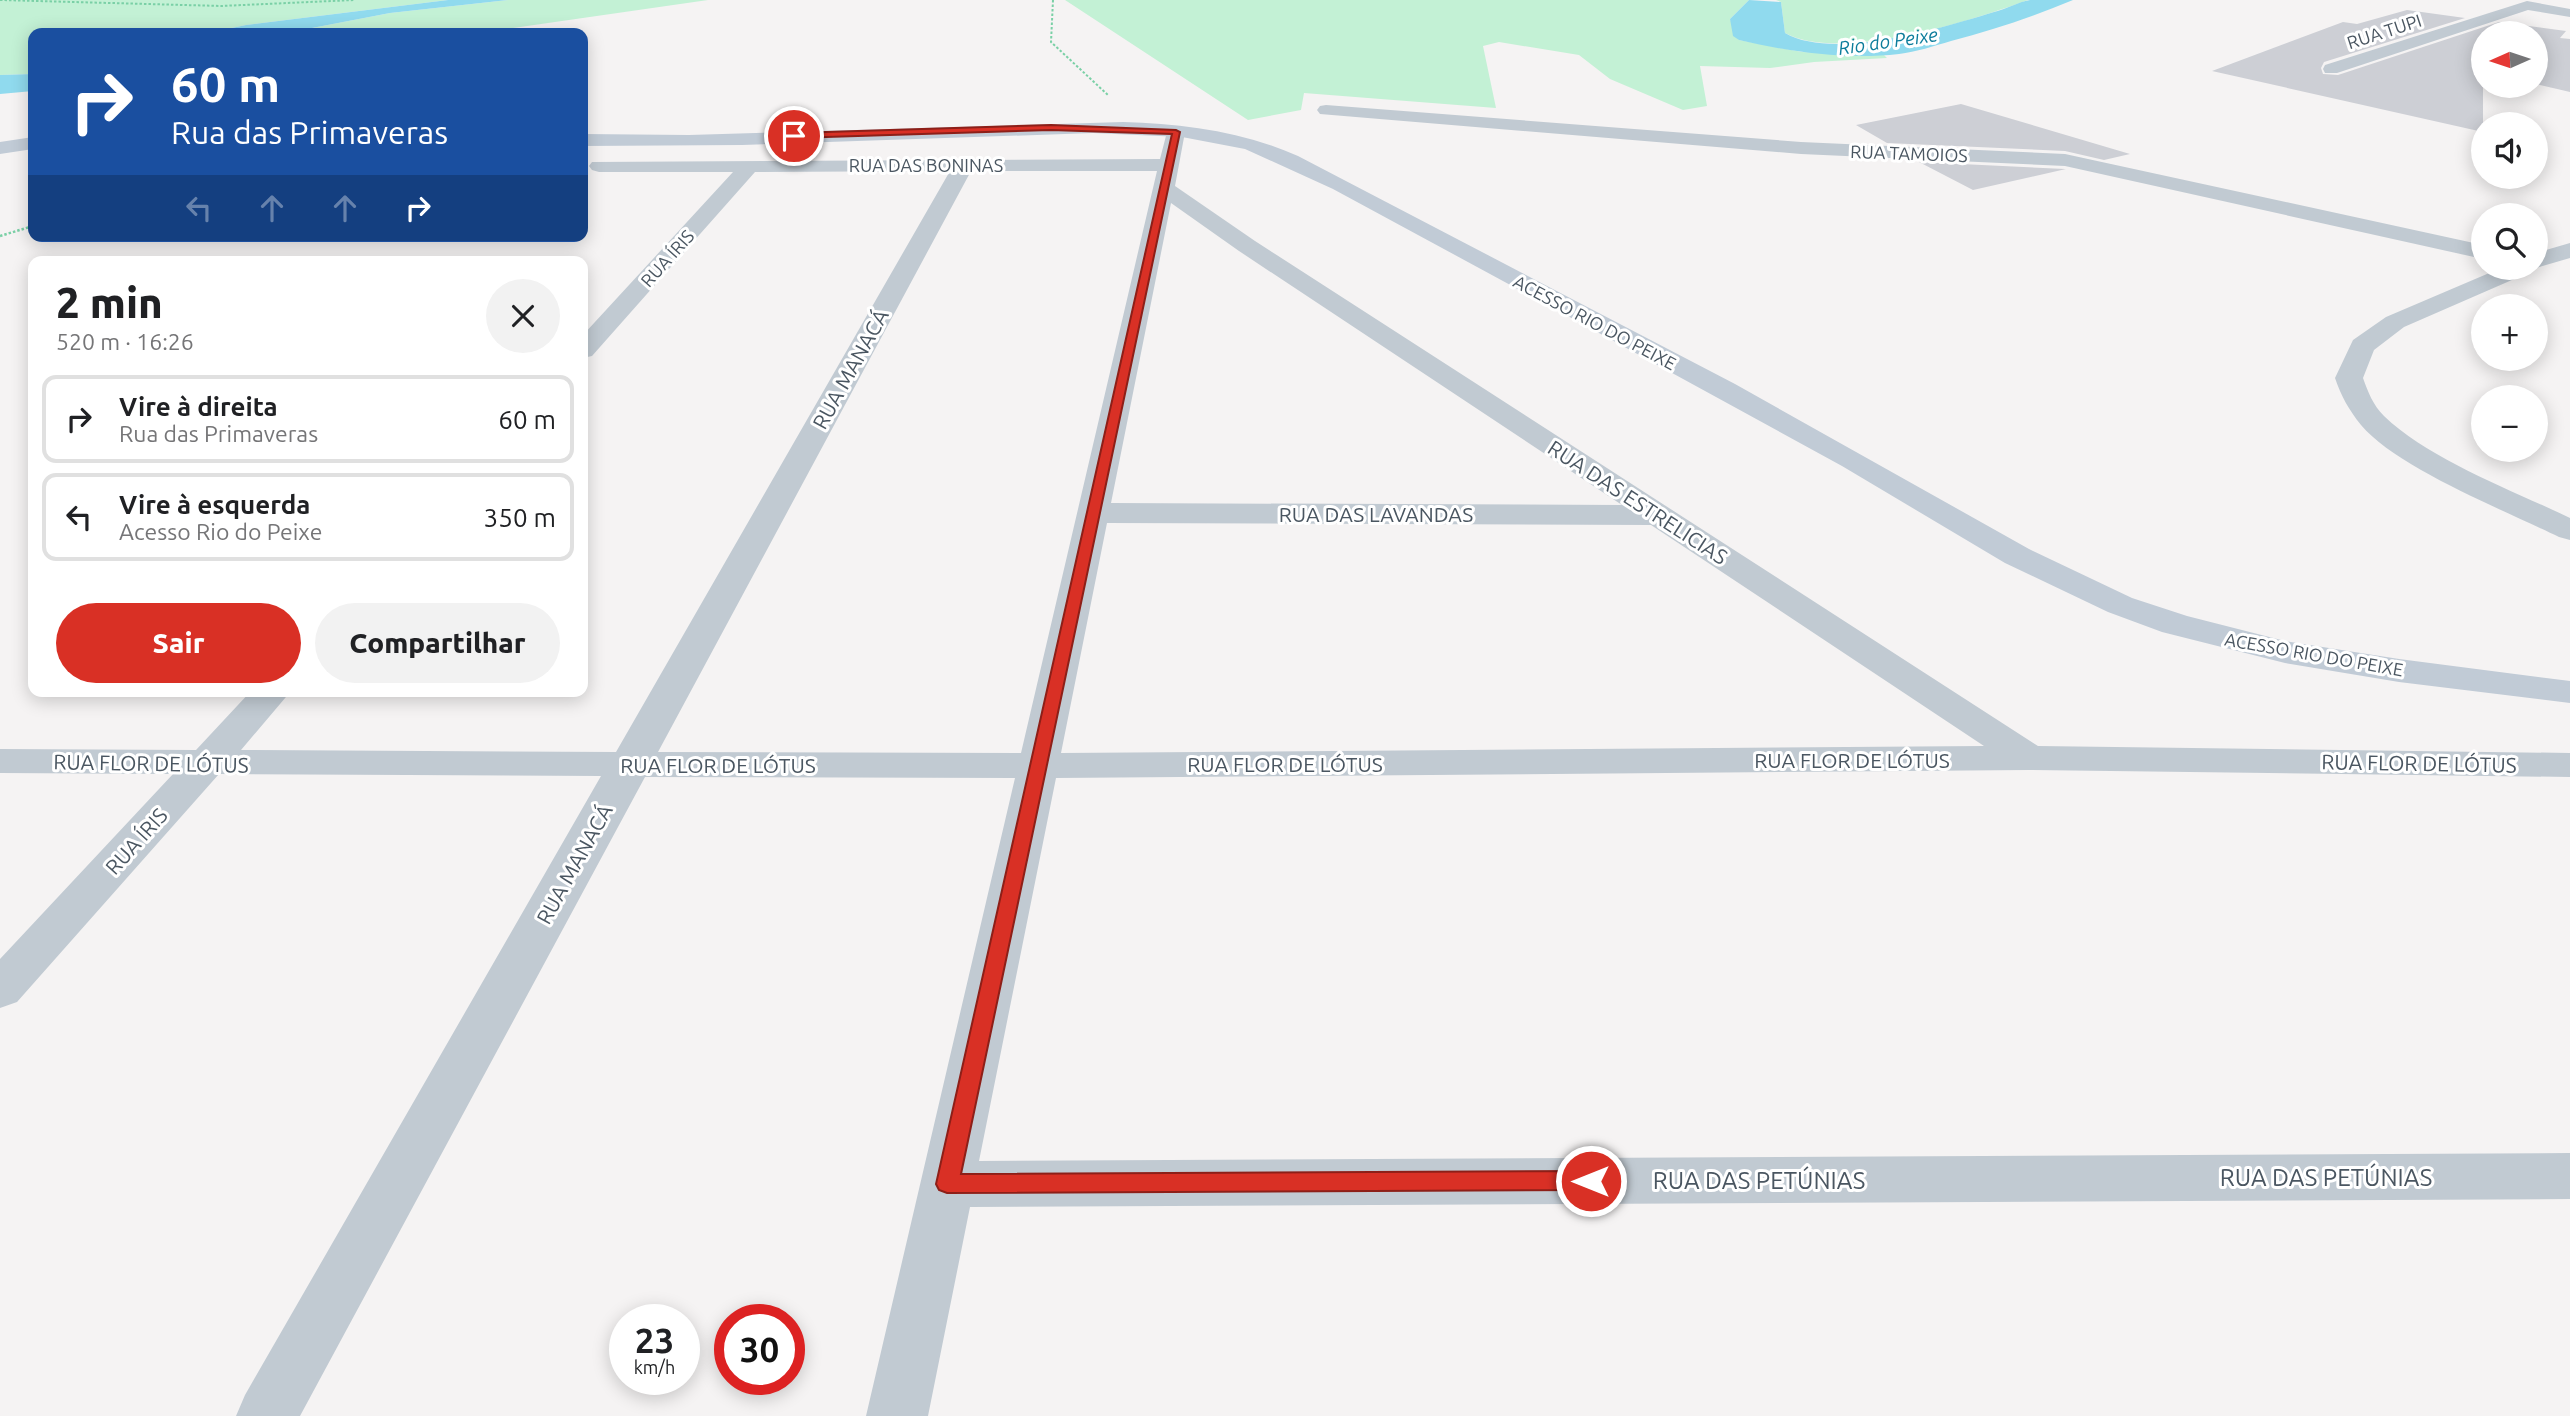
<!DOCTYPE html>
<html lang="pt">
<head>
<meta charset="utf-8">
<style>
	:root { --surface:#fff; --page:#f2f2f2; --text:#202124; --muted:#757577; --line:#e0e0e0; --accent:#d93025 }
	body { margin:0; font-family:Ubuntu,sans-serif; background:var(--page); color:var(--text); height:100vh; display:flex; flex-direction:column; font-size:26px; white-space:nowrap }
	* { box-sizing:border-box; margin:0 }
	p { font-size:23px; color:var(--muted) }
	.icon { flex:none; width:38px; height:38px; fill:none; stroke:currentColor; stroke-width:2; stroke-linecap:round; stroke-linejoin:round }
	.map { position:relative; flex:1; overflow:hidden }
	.details { position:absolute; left:28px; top:256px; width:560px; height:441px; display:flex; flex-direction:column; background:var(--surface); border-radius:14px; box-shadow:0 4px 18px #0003 }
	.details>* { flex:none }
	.guide { position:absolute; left:28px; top:28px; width:560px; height:214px; border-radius:14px; box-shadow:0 4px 18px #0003; background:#1a4fa0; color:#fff; overflow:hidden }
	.needle { width:46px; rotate:267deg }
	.tools { position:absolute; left:2471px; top:21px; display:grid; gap:14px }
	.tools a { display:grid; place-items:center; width:77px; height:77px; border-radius:50%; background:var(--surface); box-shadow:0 4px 18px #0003; font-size:35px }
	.speed { position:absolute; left:609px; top:1304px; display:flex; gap:14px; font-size:35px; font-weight:700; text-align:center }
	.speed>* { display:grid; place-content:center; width:91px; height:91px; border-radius:50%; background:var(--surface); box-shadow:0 4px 18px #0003; line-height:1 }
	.speed small { font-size:18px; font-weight:400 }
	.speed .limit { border:10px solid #d22; background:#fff; color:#111 }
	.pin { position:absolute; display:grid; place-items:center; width:60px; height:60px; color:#fff; margin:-30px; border:4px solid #fff; border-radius:50%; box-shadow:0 2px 7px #0007 }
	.me { position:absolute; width:77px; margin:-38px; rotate:270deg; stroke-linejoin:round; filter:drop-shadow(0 0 5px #0008) }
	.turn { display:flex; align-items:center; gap:24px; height:147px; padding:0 28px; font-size:32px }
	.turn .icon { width:91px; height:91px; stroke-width:2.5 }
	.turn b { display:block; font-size:49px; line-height:60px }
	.lanes { display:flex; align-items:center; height:66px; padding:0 28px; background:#0003; justify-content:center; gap:35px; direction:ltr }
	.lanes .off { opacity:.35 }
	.round { display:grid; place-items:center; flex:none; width:74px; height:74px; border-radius:37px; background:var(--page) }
	.overview { display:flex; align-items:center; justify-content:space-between; height:119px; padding:0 28px }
	h1 { font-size:42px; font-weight:800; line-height:52px }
	.primary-button { display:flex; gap:14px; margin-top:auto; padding:14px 28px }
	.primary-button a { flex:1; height:80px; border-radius:42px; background:var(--accent); color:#fff; font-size:28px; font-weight:800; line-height:80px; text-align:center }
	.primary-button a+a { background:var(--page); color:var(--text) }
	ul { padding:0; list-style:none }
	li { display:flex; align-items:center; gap:21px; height:88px; margin:0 14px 10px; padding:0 14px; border:4px solid var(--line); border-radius:14px }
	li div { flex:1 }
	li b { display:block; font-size:26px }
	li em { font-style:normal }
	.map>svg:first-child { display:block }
</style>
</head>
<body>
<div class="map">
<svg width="2570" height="1416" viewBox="0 0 2570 1416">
	<rect width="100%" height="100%" fill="#f5f3f3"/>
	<g fill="#c3f1d5">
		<path d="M 0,0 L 448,0 L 246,25 L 208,33 L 33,33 L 33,74 L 0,75 Z"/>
		<path d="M 508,0 L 708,0 L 479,33 L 286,33 L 390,13 Z"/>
		<path d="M 1065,0 L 1749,0 L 1730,19 L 1739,40 L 1802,52 L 1884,55 L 1887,58 L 1814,62 L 1770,68 L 1700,66 L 1707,106 L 1683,110 L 1610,79 L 1579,55 L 1499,42 L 1483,46 L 1496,108 L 1304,93 L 1301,110 L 1248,120 Z"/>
		<path d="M 1776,0 L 2028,0 C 1971,21 1840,63 1785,33 L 1781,2 Z"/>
	</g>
	<g fill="#90daee">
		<path d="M 448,0 L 508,0 L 390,13 L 286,33 L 208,33 L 246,25 Z"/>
		<path d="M 1749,0 L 1781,2 L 1785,33 C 1833,61 1942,28 1994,12 C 2006,9 2018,2 2030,0 C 2043,0 2059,0 2073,0 C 2032,17 1993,30 1951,41 C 1934,46 1916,52 1899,54 C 1846,60 1790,52 1739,40 L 1733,36 L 1730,19 Z"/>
		<path d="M 33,74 L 33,91 L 0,94 L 0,75 Z"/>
	</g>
	<g fill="#cdcfd5">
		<path d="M 2407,10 L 2465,18 L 2324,62 L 2321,68 L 2323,74 L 2338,75 L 2499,22 L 2566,31 L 2560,38 L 2570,39 L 2570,92 L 2536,84 L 2536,33 L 2483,33 L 2483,132 L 2212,71 L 2343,22 L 2357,24 Z"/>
		<path d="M 1961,104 L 2130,154 L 2104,160 L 2065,151 L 1887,143 L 1856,125 Z"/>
		<path d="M 1919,162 L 2065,169 L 2066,169 L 1973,190 Z"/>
	</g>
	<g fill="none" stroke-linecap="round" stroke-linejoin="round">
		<g stroke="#7ad0a6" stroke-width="2" stroke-dasharray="2.5 2" stroke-linecap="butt">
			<path d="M 0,0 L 221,6 L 354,0"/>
			<path d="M 1053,0 L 1051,42 L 1109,96"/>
		</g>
		<path stroke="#7ad0a6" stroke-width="2.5" stroke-dasharray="2.5 2" stroke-linecap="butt" d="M 0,236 L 33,226"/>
		<g fill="#c1cad2" fill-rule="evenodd">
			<path d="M 2527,1 L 2570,9 L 2570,17 L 2528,10 L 2337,73 L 2325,73 L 2323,69 L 2325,65 Z"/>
			<path d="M 1326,105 L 1801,142 L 2065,154 L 2483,245 L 2483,259 L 2065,166 L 1801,154 L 1320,114 L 1317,110 L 1320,106 Z"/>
			<path d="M 1176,126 L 1185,132 L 1175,186 L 1255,241 L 2038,746 L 2570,753 L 2570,777 L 2029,770 L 1056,778 L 979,1161 L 2570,1153 L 2570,1199 L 970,1207 L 928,1416 L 866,1416 L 1015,778 L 645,777 L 300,1416 L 236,1416 L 245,1395 L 601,776 L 219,774 L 17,1002 L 0,1008 L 0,959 L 173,774 L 0,773 L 0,749 L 196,750 L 251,691 L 291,691 L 241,750 L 616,752 L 950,171 L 755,172 L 592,356 L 583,358 L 583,335 L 733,172 L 599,172 L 592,170 L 589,166 L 592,162 L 1160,159 L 1167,132 ZM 971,171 L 1157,171 L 1021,753 L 658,752 ZM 1171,203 L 1239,251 L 1622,505 L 1111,503 ZM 1107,523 L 1651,525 L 1984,746 L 1061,753 Z"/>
			<path d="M 2570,243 L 2570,258 L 2536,268 L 2535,268 L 2536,253 Z"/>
			<path d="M 2501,268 L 2532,268 L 2528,273 L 2404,327 L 2374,350 L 2363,378 C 2368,392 2373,405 2384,416 C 2430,460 2512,490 2570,518 L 2570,540 L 2559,537 C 2506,511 2397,468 2361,425 C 2349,410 2341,396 2335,378 L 2353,340 L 2386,317 Z"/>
		</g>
		<g fill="#c1cbd6" fill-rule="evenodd">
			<path d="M 1123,122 C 1183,124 1242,131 1298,156 L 1735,384 L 2029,549 L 2132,598 L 2187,616 L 2285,641 L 2399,659 L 2570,681 L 2570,703 L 2399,682 L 2285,663 L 2162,632 L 2108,612 L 2005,563 L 1842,466 L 1588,327 L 1333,189 L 1245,149 L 1182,137 L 1093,133 L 742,145 L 583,146 L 583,134 L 689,135 Z"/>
			<path d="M 33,137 L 33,149 L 0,154 L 0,142 Z"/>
		</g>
	</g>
	<path fill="#d93025" stroke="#8d1f18" stroke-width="2" d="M 1051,125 L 1176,130 L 1180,132 L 961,1174 L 1591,1171 L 1599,1174 L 1602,1181 L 1599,1188 L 1591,1190 L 947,1193 L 939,1190 L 936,1184 L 1172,134 L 1051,130 L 794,138 L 790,136 L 794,133 Z"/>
	<g text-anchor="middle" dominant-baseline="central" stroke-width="6" stroke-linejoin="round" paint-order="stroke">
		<g font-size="18" fill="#4a5661" stroke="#fff">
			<text transform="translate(2384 31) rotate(-18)">RUA TUPI</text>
			<text transform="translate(1909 153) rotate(2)">RUA TAMOIOS</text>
			<text x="926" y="165">RUA DAS BONINAS</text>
			<text transform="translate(667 258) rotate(-48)">RUA ÍRIS</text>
			<text transform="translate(1595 322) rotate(28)">ACESSO RIO DO PEIXE</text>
			<text transform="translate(2314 654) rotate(10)">ACESSO RIO DO PEIXE</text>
		</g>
		<g font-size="19" font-style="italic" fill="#0c7c9b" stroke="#fff">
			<text transform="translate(1888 41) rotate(-8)">Rio do Peixe</text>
		</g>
		<g font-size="21" fill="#4a5661" stroke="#fff">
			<text transform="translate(850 369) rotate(-61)">RUA MANACÁ</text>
			<text transform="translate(1638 502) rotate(33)">RUA DAS ESTRELICIAS</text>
			<text x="1376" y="514">RUA DAS LAVANDAS</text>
			<text x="1852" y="760">RUA FLOR DE LÓTUS</text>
			<text transform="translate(151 763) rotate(1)">RUA FLOR DE LÓTUS</text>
			<text transform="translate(2419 763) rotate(1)">RUA FLOR DE LÓTUS</text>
			<text x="1285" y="764">RUA FLOR DE LÓTUS</text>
			<text x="718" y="765">RUA FLOR DE LÓTUS</text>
			<text transform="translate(136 841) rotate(-48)">RUA ÍRIS</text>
			<text transform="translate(574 864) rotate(-61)">RUA MANACÁ</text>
		</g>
		<g font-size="24" fill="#4a5661" stroke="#fff">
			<text x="2326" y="1177">RUA DAS PETÚNIAS</text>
			<text x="1759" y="1180">RUA DAS PETÚNIAS</text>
		</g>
	</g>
</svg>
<div class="tools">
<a><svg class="needle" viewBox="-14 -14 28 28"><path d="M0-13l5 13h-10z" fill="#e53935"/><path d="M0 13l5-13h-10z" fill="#757577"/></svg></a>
<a><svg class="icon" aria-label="sound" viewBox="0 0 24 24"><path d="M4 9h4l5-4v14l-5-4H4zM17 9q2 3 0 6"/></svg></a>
<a><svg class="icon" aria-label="search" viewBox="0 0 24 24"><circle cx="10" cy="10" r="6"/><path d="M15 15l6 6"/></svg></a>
<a>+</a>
<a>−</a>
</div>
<div class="speed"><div>23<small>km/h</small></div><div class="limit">30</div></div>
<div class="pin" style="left:794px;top:136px;background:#d93025"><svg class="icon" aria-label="arrive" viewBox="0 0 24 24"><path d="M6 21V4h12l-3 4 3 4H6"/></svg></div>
<svg class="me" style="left:1591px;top:1181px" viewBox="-20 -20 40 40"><circle r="17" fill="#d93025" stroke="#fff" stroke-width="3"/><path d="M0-11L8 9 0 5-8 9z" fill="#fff"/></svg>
<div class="guide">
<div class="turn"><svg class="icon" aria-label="right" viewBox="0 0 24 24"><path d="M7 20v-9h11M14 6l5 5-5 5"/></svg><div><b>60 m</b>Rua das Primaveras</div></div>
<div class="lanes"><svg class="icon off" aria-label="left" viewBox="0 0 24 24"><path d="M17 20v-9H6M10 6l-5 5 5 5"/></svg><svg class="icon off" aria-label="ahead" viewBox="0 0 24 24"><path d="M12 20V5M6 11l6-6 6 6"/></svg><svg class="icon off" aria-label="ahead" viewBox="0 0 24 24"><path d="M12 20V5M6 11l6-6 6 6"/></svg><svg class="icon" aria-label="right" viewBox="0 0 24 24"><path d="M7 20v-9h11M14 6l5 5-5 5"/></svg></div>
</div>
<section class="details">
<div class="overview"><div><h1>2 min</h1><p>520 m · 16:26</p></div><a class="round"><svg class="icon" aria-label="close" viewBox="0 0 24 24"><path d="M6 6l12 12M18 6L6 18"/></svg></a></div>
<ul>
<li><svg class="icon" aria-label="right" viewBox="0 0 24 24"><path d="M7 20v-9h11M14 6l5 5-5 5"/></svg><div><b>Vire à direita</b><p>Rua das Primaveras</p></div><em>60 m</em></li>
<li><svg class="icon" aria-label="left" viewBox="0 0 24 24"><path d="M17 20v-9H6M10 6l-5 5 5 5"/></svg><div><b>Vire à esquerda</b><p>Acesso Rio do Peixe</p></div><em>350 m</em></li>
</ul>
<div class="primary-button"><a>Sair</a><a>Compartilhar</a></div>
</section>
</div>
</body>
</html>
